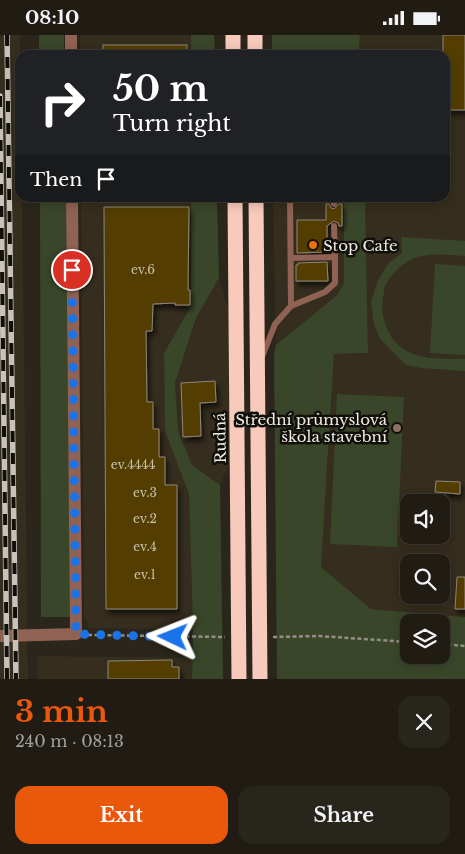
<!DOCTYPE html>
<html lang="en">
<head>
<meta charset="utf-8">
<style>
	:root { --surface:#201c14; --page:#28251d; --text:#f1f3f6; --muted:#a2a1a0; --line:#3d3a34; --accent:#ea580c }
	body { margin:0; font-family:"Libre Baskerville",serif; background:var(--page); color:var(--text); height:100vh; display:flex; flex-direction:column; font-size:19px; white-space:nowrap }
	* { box-sizing:border-box; margin:0 }
	p { font-size:16px; color:var(--muted) }
	.icon { flex:none; width:28px; height:28px; fill:none; stroke:currentColor; stroke-width:2; stroke-linecap:round; stroke-linejoin:round }
	.map { position:relative; height:644px; overflow:hidden }
	.sheet { display:flex; flex-direction:column; background:var(--surface); flex:1 }
	.sheet>* { flex:none }
	.banner { position:absolute; left:15px; top:15px; width:435px; height:152px; border-radius:15px; box-shadow:0 2px 12px #0003,0 0 0 1px var(--line); background:#202124; color:#fff; overflow:hidden }
	.controls { position:absolute; left:400px; top:459px; display:grid; gap:10px }
	.controls a { display:grid; place-items:center; width:50px; height:50px; border-radius:10px; background:var(--surface); box-shadow:0 2px 12px #0003,0 0 0 1px var(--line); font-size:25px }
	.pin { position:absolute; display:grid; place-items:center; width:42px; height:42px; color:#fff; margin:-21px; border:2px solid #fff; border-radius:50%; box-shadow:0 1px 5px #0007 }
	.me { position:absolute; width:55px; margin:-28px; rotate:272deg; stroke-linejoin:round; filter:drop-shadow(0 0 4px #0008) }
	.turn { display:flex; align-items:center; gap:18px; height:105px; padding:0 15px; font-size:22px }
	.turn .icon { width:65px; height:65px; stroke-width:2.5 }
	.turn b { display:block; font-size:35px; line-height:42px }
	.then { display:flex; align-items:center; height:48px; padding:0 15px; background:#0003; gap:10px; font-size:19px }
	.round { display:grid; place-items:center; flex:none; width:52px; height:52px; border-radius:15px; background:var(--page) }
	.overview { display:flex; align-items:center; justify-content:space-between; height:85px; padding:0 15px }
	h1 { font-size:30px; font-weight:700; line-height:38px; color:var(--accent) }
	.button { display:flex; gap:10px; margin-top:auto; padding:10px 15px }
	.button a { flex:1; height:58px; border-radius:15px; background:var(--accent); color:#fff; font-size:20px; font-weight:700; line-height:58px; text-align:center }
	.button a+a { background:var(--page); color:var(--text) }
	.status { display:flex; justify-content:space-between; align-items:center; height:35px; padding:0 25px; background:var(--surface); direction:ltr }
	.status svg { height:14px; fill:currentColor }
	.map>svg:first-child { display:block }
</style>
</head>
<body>
<div class="status"><b>08:10</b><svg viewBox="0 0 49 12"><path d="M0 12V9h3v3zM5 12V6h3v6zM10 12V3h3v9zM15 12V0h3v12zM26 1h20v11H26zM47 4h2v5h-2z"/></svg></div>
<div class="map">
<svg width="465" height="644" viewBox="0 0 465 644">
	<defs>
		<filter id="shadow"><feDropShadow dx="2.5" dy="4.5" stdDeviation="2.5" flood-color="#0009"/></filter>
	</defs>
	<rect width="100%" height="100%" fill="#2a261b"/>
	<g fill="#352d1d" fill-rule="evenodd">
		<path d="M 0,0 L 20,0 L 20,162 L 22,163 L 28,644 L 0,644 Z"/>
		<rect x="80" y="0" width="111" height="20"/>
		<path d="M 360,0 L 465,0 L 465,582 L 371,574 L 321,532 L 334,319 L 368,318 L 365,163 L 445,162 L 445,20 L 358,20 ZM 409,468 L 441,468 L 441,500 L 409,500 ZM 409,528 L 441,528 L 441,560 L 409,560 Z"/>
		<path d="M 81,163 L 191,163 L 191,271 L 164,318 L 165,396 L 189,459 L 193,595 L 90,593 L 84,583 Z"/>
		<path d="M 273,163 L 344,163 L 344,247 L 341,254 L 336,261 L 276,310 Z"/>
		<path d="M 219,243 L 230,280 L 231,425 L 220,450 L 192,430 L 178,396 L 175,348 L 196,283 Z"/>
		<path d="M 37,621 L 192,623 L 192,644 L 38,644 Z"/>
	</g>
	<g fill="#3a462a" fill-rule="evenodd">
		<rect x="39" y="0" width="25" height="20"/>
		<path d="M 191,0 L 214,0 L 215,20 L 191,20 Z"/>
		<path d="M 272,0 L 360,0 L 358,20 L 272,20 Z"/>
		<path d="M 40,163 L 66,163 L 70,582 L 41,582 Z"/>
		<path d="M 191,163 L 217,163 L 219,243 L 196,283 L 175,348 L 178,396 L 192,430 L 220,450 L 223,644 L 192,644 L 193,595 L 189,459 L 165,396 L 164,318 L 191,271 Z"/>
		<path d="M 344,163 L 365,163 L 368,318 L 334,319 L 321,532 L 371,574 L 465,582 L 465,644 L 277,644 L 274,319 L 276,310 L 336,261 L 341,254 L 344,247 ZM 409,588 L 441,588 L 441,620 L 409,620 Z"/>
		<path d="M 401,202 L 465,206 L 465,221 C 448,220 428,217 412,224 C 402,229 389,241 385,251 C 384,254 384,259 383,262 C 380,282 387,304 405,315 C 422,326 446,323 465,324 L 465,336 L 421,333 L 406,330 L 380,304 L 374,289 L 371,266 L 379,243 L 389,228 L 402,218 Z"/>
		<path d="M 435,229 L 465,231 L 465,320 L 430,318 Z"/>
		<path d="M 337,359 L 404,362 L 397,512 L 330,509 Z"/>
	</g>
	<g fill="#533d00" stroke="#8d877a" filter="url(#shadow)">
		<path d="M 443,0 L 465,0 L 465,75 L 445,75 L 445,20 L 443,20 Z"/>
		<rect x="103" y="10" width="84" height="10"/>
		<path d="M 326,169 L 329,169 L 331,173 L 334,174 L 339,169 L 342,169 L 342,191 L 339,191 L 338,188 L 334,186 L 327,191 L 327,217 L 297,218 L 297,185 L 326,185 Z"/>
		<path d="M 104,172 L 189,172 L 188,255 L 190,255 L 190,270 L 175,270 L 175,268 L 153,269 L 152,296 L 146,296 L 147,367 L 153,367 L 153,394 L 159,394 L 159,422 L 165,422 L 165,450 L 177,450 L 177,574 L 106,574 Z"/>
		<path d="M 327,227 L 328,246 L 296,246 L 296,230 L 298,230 L 298,228 Z"/>
		<path d="M 215,346 L 216,367 L 200,368 L 201,401 L 183,402 L 181,348 Z"/>
		<path d="M 436,446 L 460,447 L 460,459 L 435,457 Z"/>
		<path d="M 457,542 L 465,542 L 465,574 L 455,574 Z"/>
		<path d="M 172,625 L 172,632 L 179,632 L 179,644 L 108,644 L 108,626 Z"/>
	</g>
	<g fill="none" stroke-linecap="round" stroke-linejoin="round">
		<g stroke="#938f86" stroke-width="2.5" stroke-dasharray="4 2.5" stroke-linecap="butt">
			<path d="M 88,600 L 225,602"/>
			<path d="M 273,602 L 319,601 L 409,607"/>
			<path d="M 441,609 L 465,611"/>
		</g>
		<g stroke="#8f6254" stroke-width="6">
			<path d="M 334,162 L 334,169"/>
			<path d="M 334,191 L 335,222"/>
			<path d="M 291,223 L 335,222 L 335,248 L 325,257 L 291,271"/>
			<path d="M 262,322 L 275,289 L 291,271 L 290,162"/>
		</g>
		<g stroke="#8f6254" stroke-width="12">
			<path d="M 71,20 L 71,0"/>
			<path d="M 0,601 L 76,599 L 72,162"/>
		</g>
		<g stroke="#f7cabb" stroke-width="15">
			<path d="M 233,0 L 233,20"/>
			<path d="M 255,0 L 255,20"/>
			<path d="M 235,162 L 239,644"/>
			<path d="M 256,162 L 260,644"/>
		</g>
		<defs>
			<g id="rail">
				<path d="M 7,0 L 16,644"/>
				<path d="M 0,61 L 7,644"/>
			</g>
		</defs>
		<use href="#rail" stroke="#c7c3bc" stroke-width="5.5"/>
		<use href="#rail" stroke="#110f0a" stroke-width="4" stroke-dasharray="11" stroke-linecap="butt"/>
	</g>
	<g fill="none" stroke-linecap="round" stroke-linejoin="round">
		<path stroke="#1a73e8" stroke-width="9" stroke-dasharray="0 16.2" d="M 72,235 L 76,599 L 173,602"/>
	</g>
	<circle fill="#e8710a" stroke="#110f0a" stroke-width="2" cx="313" cy="210" r="5"/>
	<circle fill="#8d6e63" stroke="#110f0a" stroke-width="2" cx="397" cy="393" r="5"/>
	<g text-anchor="middle" dominant-baseline="central" stroke-width="5" stroke-linejoin="round" paint-order="stroke">
		<g font-size="12" fill="#c8c0ab">
			<text x="143" y="234">ev.6</text>
			<text x="133" y="429">ev.4444</text>
			<text x="145" y="457">ev.3</text>
			<text x="145" y="483">ev.2</text>
			<text x="145" y="511">ev.4</text>
			<text x="145" y="539">ev.1</text>
		</g>
		<g font-size="15" fill="#efebe4" stroke="#110f0a" text-anchor="start">
			<text x="323" y="210">Stop Cafe</text>
			<text x="387" y="384" text-anchor="end">Střední průmyslová<tspan x="387" dy="17">škola stavební</tspan></text>
		</g>
		<g font-size="15" fill="#efebe4" stroke="#110f0a">
			<text transform="translate(220 403) rotate(-91)">Rudná</text>
		</g>
	</g>
</svg>
<div class="controls">
<a><svg class="icon" aria-label="sound" viewBox="0 0 24 24"><path d="M4 9h4l5-4v14l-5-4H4zM17 9q2 3 0 6"/></svg></a>
<a><svg class="icon" aria-label="search" viewBox="0 0 24 24"><circle cx="10" cy="10" r="6"/><path d="M15 15l6 6"/></svg></a>
<a><svg class="icon" aria-label="layers" viewBox="0 0 24 24"><path d="M12 4l9 5-9 5-9-5zM3 14l9 5 9-5"/></svg></a>
</div>
<div class="pin" style="left:72px;top:235px;background:#d93025"><svg class="icon" aria-label="arrive" viewBox="0 0 24 24"><path d="M6 21V4h12l-3 4 3 4H6"/></svg></div>
<svg class="me" style="left:173px;top:602px" viewBox="-20 -20 40 40"><path d="M0-17L14 15 0 8-14 15z" fill="#1a73e8" stroke="#fff" stroke-width="4"/></svg>
<div class="banner">
<div class="turn"><svg class="icon" aria-label="right" viewBox="0 0 24 24"><path d="M7 20v-9h11M14 6l5 5-5 5"/></svg><div><b>50 m</b>Turn right</div></div>
<div class="then">Then<svg class="icon" aria-label="arrive" viewBox="0 0 24 24"><path d="M6 21V4h12l-3 4 3 4H6"/></svg></div>
</div>
</div>
<section class="sheet">
<div class="overview"><div><h1>3 min</h1><p>240 m · 08:13</p></div><a class="round"><svg class="icon" aria-label="close" viewBox="0 0 24 24"><path d="M6 6l12 12M18 6L6 18"/></svg></a></div>
<div class="button"><a>Exit</a><a>Share</a></div>
</section>
</body>
</html>
